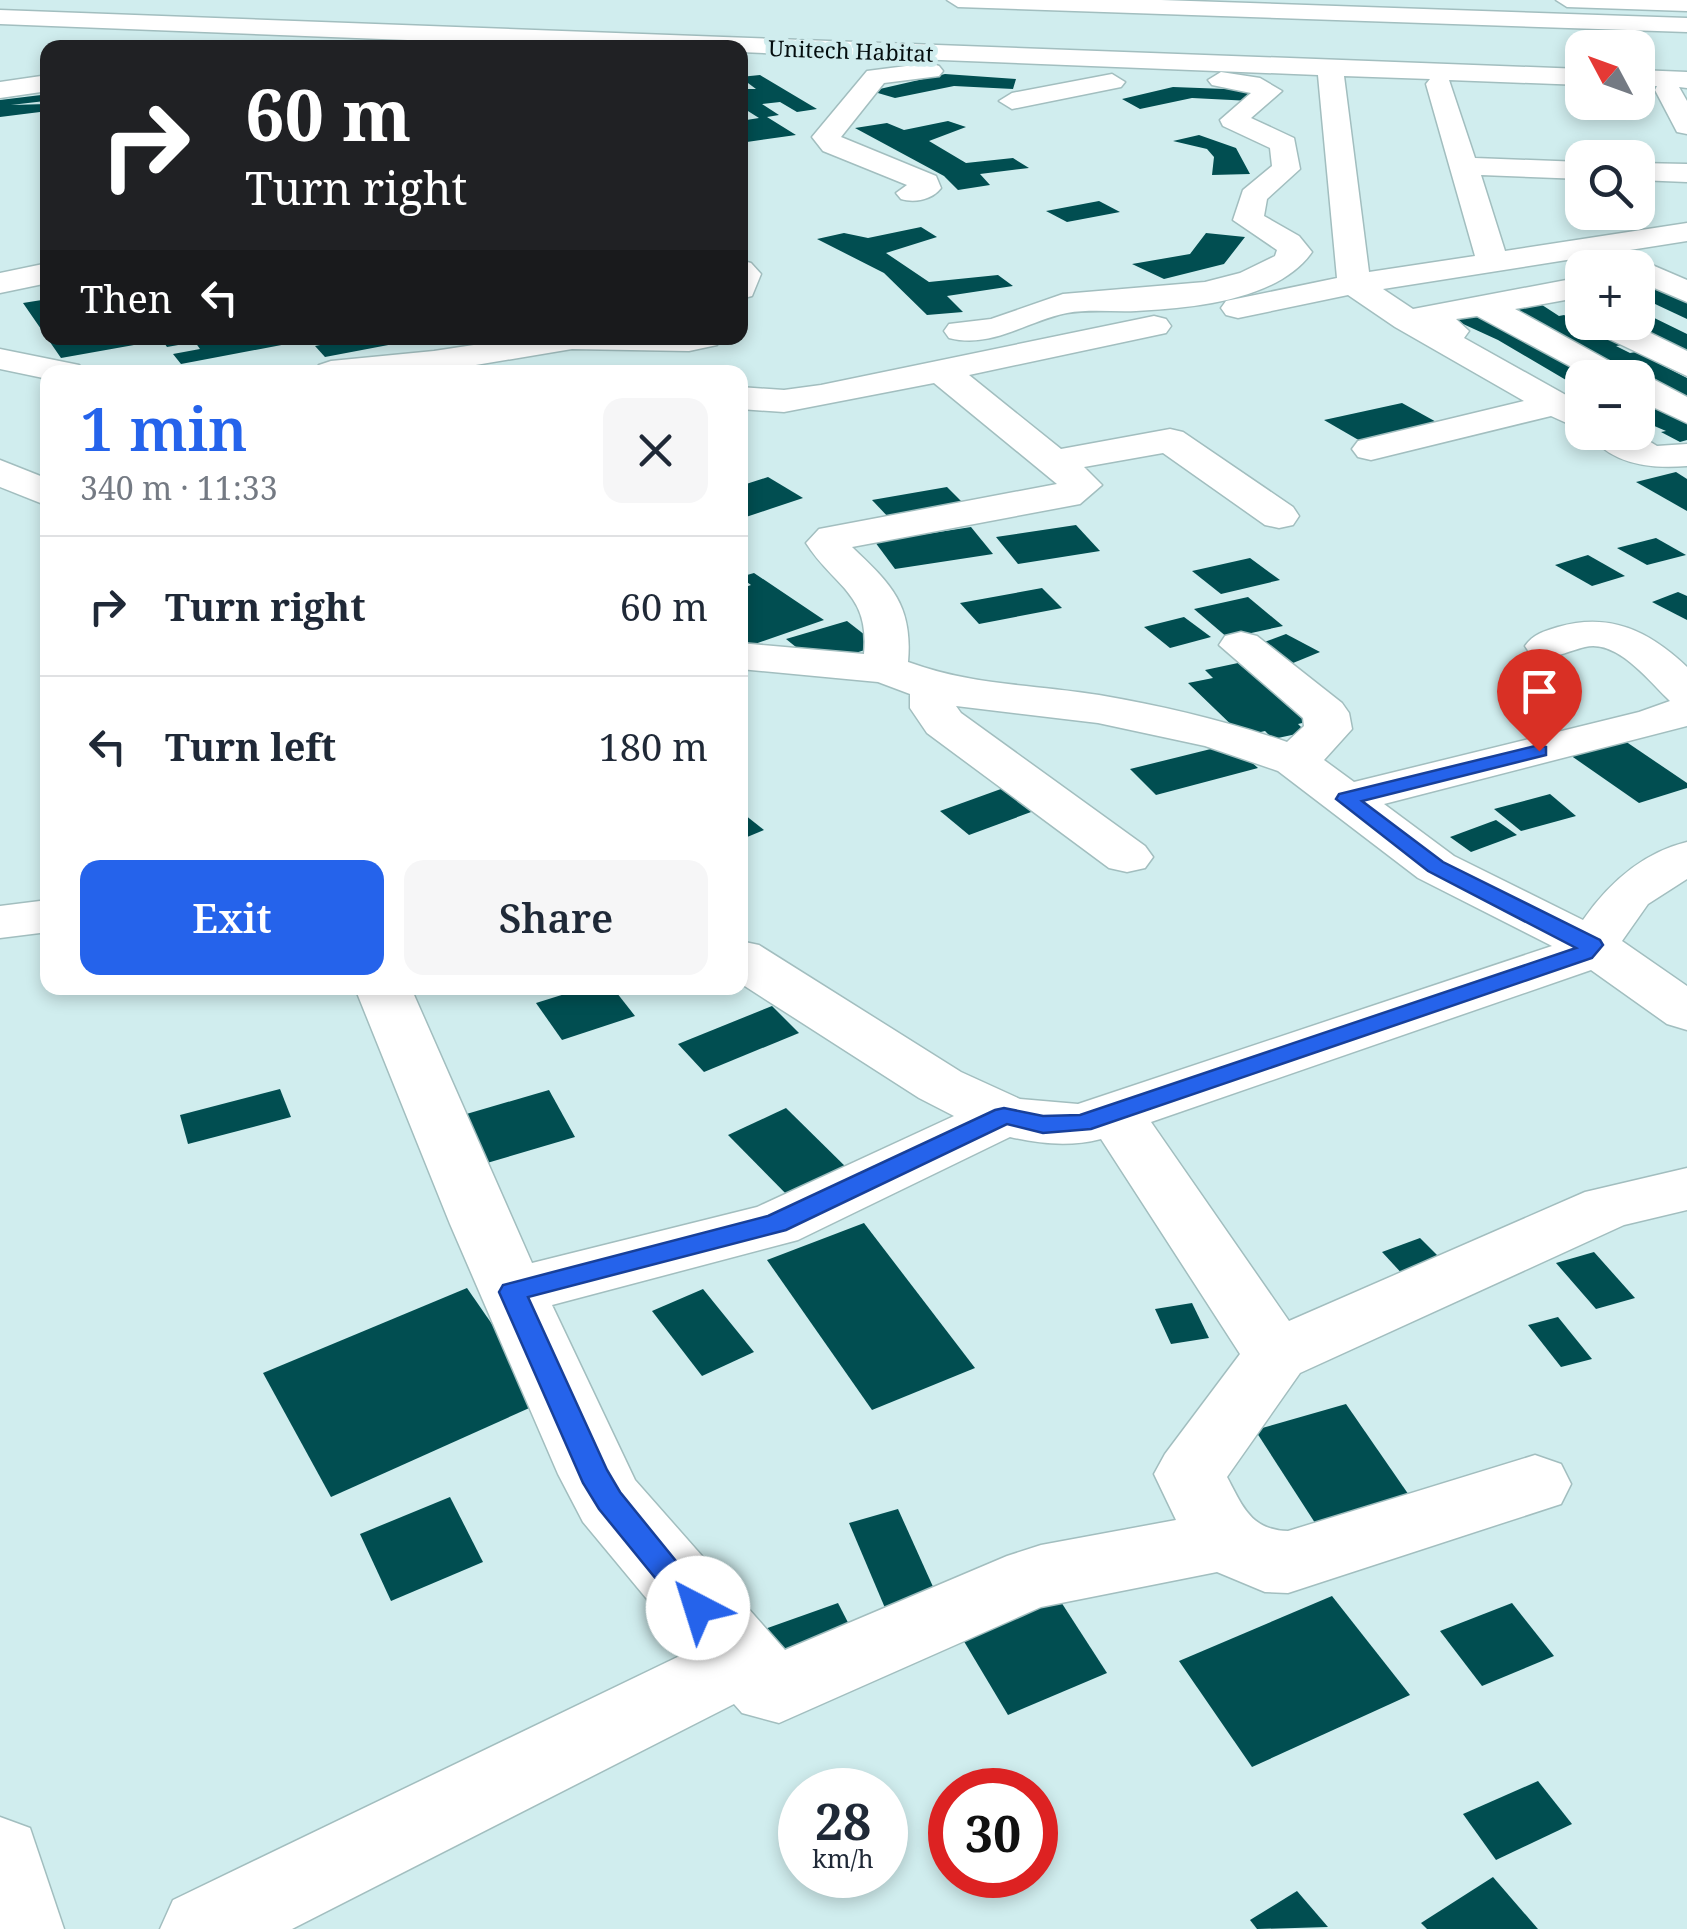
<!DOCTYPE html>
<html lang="en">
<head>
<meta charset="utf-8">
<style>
	:root { --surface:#fff; --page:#f6f6f7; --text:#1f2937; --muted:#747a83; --line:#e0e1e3; --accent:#2563eb }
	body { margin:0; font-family:"Noto Serif",serif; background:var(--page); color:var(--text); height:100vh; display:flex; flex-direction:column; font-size:38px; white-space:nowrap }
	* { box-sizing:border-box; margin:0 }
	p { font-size:32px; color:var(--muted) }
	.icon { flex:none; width:55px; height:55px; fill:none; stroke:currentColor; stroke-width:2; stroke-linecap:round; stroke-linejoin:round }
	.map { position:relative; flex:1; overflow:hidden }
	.details { position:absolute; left:40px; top:365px; width:708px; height:630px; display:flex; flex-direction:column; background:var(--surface); border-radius:20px; box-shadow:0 5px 15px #0003 }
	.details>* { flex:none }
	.guide { position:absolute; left:40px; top:40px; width:708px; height:305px; border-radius:20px; box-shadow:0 5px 15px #0003; background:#202124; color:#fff; overflow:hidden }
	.needle { width:65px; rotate:311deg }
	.buttons { position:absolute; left:1565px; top:30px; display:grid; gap:20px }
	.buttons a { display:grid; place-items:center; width:90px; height:90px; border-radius:20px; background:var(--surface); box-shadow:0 5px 15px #0003; font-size:50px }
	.speed { position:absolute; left:778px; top:1768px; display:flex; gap:20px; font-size:50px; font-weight:700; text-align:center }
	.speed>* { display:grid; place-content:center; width:130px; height:130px; border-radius:50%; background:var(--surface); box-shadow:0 5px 15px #0003; line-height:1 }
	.speed small { font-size:25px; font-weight:400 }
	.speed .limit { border:15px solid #d22; background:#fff; color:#111 }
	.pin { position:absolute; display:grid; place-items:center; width:85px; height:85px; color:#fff; margin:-102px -42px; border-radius:50% 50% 50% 0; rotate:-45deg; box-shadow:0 0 10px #0007 }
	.pin .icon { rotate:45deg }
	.me { position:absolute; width:110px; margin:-55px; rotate:320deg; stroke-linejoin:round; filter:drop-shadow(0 0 8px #0008) }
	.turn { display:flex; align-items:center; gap:35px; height:210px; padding:0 40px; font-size:45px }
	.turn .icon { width:130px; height:130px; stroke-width:2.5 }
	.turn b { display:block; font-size:70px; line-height:85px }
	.then { display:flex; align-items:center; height:95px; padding:0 40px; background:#0003; gap:20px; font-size:38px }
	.round { display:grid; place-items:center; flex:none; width:105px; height:105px; border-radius:20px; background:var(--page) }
	.summary { display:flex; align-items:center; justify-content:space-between; height:170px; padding:0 40px }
	h1 { font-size:60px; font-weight:600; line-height:75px; color:var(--accent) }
	.cta { display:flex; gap:20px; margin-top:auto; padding:20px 40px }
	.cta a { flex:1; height:115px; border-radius:20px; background:var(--accent); color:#fff; font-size:40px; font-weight:600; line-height:115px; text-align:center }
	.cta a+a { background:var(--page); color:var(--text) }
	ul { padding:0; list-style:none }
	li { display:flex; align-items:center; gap:30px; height:140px; padding:0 40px; border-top:2px solid var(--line) }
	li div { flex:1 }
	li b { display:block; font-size:38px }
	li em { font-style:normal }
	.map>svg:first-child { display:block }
</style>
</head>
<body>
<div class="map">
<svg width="1687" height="1929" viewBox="0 0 1687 1929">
	<rect width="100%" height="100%" fill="#d0edee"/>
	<g fill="#014e51">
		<path d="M 945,74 L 1016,79 L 1013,89 L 954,86 L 895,98 L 871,91 Z"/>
		<path d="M 760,75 L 817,109 L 797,112 L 780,102 L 762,104 L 779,115 L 767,117 L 796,135 L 740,143 L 740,121 L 759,118 L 740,106 L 740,89 L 756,89 L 740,77 Z"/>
		<path d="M 1173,87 L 1252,90 L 1251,101 L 1192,98 L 1140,109 L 1122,99 Z"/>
		<path d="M 41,95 L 45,101 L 11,105 L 47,104 L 48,111 L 0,117 L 0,100 Z"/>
		<path d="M 948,121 L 966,127 L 929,141 L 966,163 L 1013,158 L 1029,168 L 980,174 L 990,185 L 958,190 L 944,176 L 855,128 L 887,123 L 904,130 Z"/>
		<path d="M 1199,135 L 1236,148 L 1250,174 L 1212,175 L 1214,157 L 1207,149 L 1173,141 Z"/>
		<path d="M 1099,201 L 1120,212 L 1067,222 L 1046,211 Z"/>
		<path d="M 921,227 L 937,237 L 886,253 L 929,282 L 998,275 L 1013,286 L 947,296 L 963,312 L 927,315 L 884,273 L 817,239 L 844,233 L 868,238 Z"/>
		<path d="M 1206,233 L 1245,237 L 1224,264 L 1164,279 L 1132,264 L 1190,254 Z"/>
		<path d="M 1653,284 L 1687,300 L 1687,319 L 1638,296 L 1638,286 Z"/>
		<path d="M 48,299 L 48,338 L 313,339 L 181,364 L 173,354 L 200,349 L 195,342 L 167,347 L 162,340 L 61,358 L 23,303 Z"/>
		<path d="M 1539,303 L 1559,316 L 1564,315 L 1622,345 L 1616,346 L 1630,353 L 1636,352 L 1687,378 L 1687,404 L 1648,379 L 1630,369 L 1623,371 L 1506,309 Z"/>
		<path d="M 1638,310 L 1687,334 L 1687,358 L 1622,322 L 1638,322 Z"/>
		<path d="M 1485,311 L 1611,378 L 1582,378 L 1582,384 L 1566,380 L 1498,340 L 1450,318 Z"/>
		<path d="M 356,338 L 420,338 L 420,339 L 325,357 L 315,346 Z"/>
		<path d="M 1638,391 L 1687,418 L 1687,440 L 1680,442 L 1661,432 L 1666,431 L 1638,419 Z"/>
		<path d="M 1402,403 L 1440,424 L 1362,442 L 1324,420 Z"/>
		<path d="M 1676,472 L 1687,479 L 1687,511 L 1636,482 Z"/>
		<path d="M 768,477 L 803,498 L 740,519 L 740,486 Z"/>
		<path d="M 947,487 L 967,507 L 891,520 L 872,500 Z"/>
		<path d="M 1076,525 L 1100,551 L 1018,564 L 996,537 Z"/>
		<path d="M 971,527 L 993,554 L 895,569 L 875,542 Z"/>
		<path d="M 1656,538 L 1686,555 L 1647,565 L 1617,548 Z"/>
		<path d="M 1588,555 L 1625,576 L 1592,586 L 1555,565 Z"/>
		<path d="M 1250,558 L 1280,580 L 1221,594 L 1192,571 Z"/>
		<path d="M 754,573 L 824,620 L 752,645 L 740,637 L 740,589 L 751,585 L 740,577 Z"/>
		<path d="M 1042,588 L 1062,608 L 979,624 L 960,603 Z"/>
		<path d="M 1678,592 L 1687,596 L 1687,620 L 1652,602 Z"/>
		<path d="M 1248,597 L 1283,626 L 1228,638 L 1194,609 Z"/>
		<path d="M 1184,617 L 1211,637 L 1170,648 L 1144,627 Z"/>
		<path d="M 847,621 L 879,646 L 817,664 L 786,639 Z"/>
		<path d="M 1286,634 L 1320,652 L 1293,663 L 1259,644 Z"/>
		<path d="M 1238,663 L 1245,669 L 1260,666 L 1319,719 L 1298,724 L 1306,732 L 1273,739 L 1265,731 L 1243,736 L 1188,683 L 1213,678 L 1205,670 Z"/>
		<path d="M 1622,739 L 1687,783 L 1687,788 L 1639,803 L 1570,755 Z"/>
		<path d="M 1231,744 L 1258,768 L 1156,795 L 1130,769 Z"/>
		<path d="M 1012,785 L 1042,808 L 969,835 L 940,811 Z"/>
		<path d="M 1550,794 L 1576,816 L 1521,831 L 1494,809 Z"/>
		<path d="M 740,811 L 764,830 L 740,840 Z"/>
		<path d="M 1496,820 L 1517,835 L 1471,852 L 1450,837 Z"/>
		<path d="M 584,988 L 613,988 L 635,1016 L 562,1040 L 536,1003 Z"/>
		<path d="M 772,1006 L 799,1033 L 704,1072 L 678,1044 Z"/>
		<path d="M 280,1089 L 291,1117 L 188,1144 L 180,1115 Z"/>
		<path d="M 549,1090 L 575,1137 L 487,1163 L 463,1115 Z"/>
		<path d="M 786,1108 L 854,1175 L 795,1203 L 728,1135 Z"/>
		<path d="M 864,1223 L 975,1368 L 872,1410 L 767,1260 Z"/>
		<path d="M 1420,1238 L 1445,1263 L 1406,1278 L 1382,1252 Z"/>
		<path d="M 1594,1252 L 1635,1298 L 1596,1309 L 1556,1263 Z"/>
		<path d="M 467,1288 L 545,1401 L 331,1497 L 263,1373 Z"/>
		<path d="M 703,1289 L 754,1352 L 702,1376 L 652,1311 Z"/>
		<path d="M 1192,1303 L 1209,1338 L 1171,1344 L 1155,1309 Z"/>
		<path d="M 1558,1317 L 1592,1359 L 1561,1367 L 1528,1325 Z"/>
		<path d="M 1346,1404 L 1422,1514 L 1328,1543 L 1255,1430 Z"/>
		<path d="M 450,1497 L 483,1562 L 391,1601 L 360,1534 Z"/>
		<path d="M 898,1509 L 939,1600 L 888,1615 L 849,1523 Z"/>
		<path d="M 1052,1588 L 1107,1673 L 1008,1715 L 956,1628 Z"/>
		<path d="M 1332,1596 L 1410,1695 L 1252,1767 L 1179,1661 Z"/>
		<path d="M 838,1603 L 859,1644 L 777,1675 L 756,1632 Z"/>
		<path d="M 1512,1603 L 1554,1656 L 1482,1686 L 1440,1631 Z"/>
		<path d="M 1538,1781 L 1572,1824 L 1496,1860 L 1463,1814 Z"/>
		<path d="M 1493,1877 L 1538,1929 L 1427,1929 L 1421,1923 Z"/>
		<path d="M 1297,1891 L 1328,1927 L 1257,1929 L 1250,1920 Z"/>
	</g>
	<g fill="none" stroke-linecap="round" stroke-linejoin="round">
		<defs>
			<g id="minor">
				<path d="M 947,0 L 1161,0 L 1687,18 L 1687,32 L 958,7 Z"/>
				<path d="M 0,10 L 1582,69 L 1582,85 L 1449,80 L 1475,158 L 1582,162 L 1582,179 L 1481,175 L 1505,251 L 1687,223 L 1687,241 L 1383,289 L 1413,309 L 1582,277 L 1582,297 L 1515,309 L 1636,376 L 1651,378 L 1687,397 L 1687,423 L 1638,400 L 1638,378 L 1592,378 L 1477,316 L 1456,319 L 1469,331 L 1464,338 L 1582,404 L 1582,430 L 1551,416 L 1371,460 L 1358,457 L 1352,449 L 1358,441 L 1524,401 L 1395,327 L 1348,295 L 1238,318 L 1226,315 L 1221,308 L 1226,301 L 1337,278 L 1318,75 L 740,52 L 740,48 L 612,48 L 0,24 ZM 1344,76 L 1430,79 L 1426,84 L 1475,256 L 1369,272 Z"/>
				<path d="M 930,63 L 939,66 L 943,71 L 939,76 L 884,83 L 841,137 L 936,176 L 941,188 C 932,200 914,203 901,199 L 896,193 L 907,185 L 823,151 L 812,137 L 867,71 Z"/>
				<path d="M 1638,70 L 1687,72 L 1687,88 L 1679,87 L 1687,101 L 1687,134 L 1677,132 L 1655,90 L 1657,86 L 1638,86 Z"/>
				<path d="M 1221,72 L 1260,78 L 1282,91 L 1251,118 L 1294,138 L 1300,169 L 1267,199 L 1264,216 L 1299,236 L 1312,252 C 1278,301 1190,308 1136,311 C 1113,312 1089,309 1067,313 C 1026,321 993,349 949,338 L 944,331 L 949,324 L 991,319 L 1063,294 L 1205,282 L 1240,273 L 1275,256 L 1277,250 L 1233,220 L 1243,190 L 1272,166 L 1270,148 L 1223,126 L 1220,120 L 1251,93 L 1212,85 L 1208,80 Z"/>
				<path d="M 1112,74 L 1125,82 L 1121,87 L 1012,109 L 999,101 L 1012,93 Z"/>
				<path d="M 48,75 L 48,91 L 0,98 L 0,82 Z"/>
				<path d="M 1638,163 L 1687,164 L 1687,182 L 1638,180 Z"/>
				<path d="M 1638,259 L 1687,280 L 1687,302 L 1638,281 L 1638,268 L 1623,268 Z"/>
				<path d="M 740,260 L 751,263 L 761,274 L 752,296 L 740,299 Z"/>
				<path d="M 48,263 L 48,283 L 0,293 L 0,273 Z"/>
				<path d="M 1154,316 L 1166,319 L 1171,326 L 1166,333 L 969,375 L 1061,449 L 1170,429 L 1183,432 L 1293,507 L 1299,516 L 1293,525 L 1279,528 L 1265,525 L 1163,453 L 1084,467 L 1102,485 L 1080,504 L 852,547 C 891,584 913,605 908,662 C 974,686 1031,684 1099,695 C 1163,706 1226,721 1287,742 L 1304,726 L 1303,718 L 1219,645 L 1225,636 L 1241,632 L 1257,636 L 1342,703 L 1349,713 L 1352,729 L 1324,760 L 1354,782 L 1639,712 L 1670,701 C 1649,681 1617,639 1585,647 C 1564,652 1553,661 1531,655 L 1525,646 C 1533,634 1545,631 1558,627 C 1610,612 1649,631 1687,667 L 1687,726 L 1384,804 L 1454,856 L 1583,920 C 1609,883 1642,853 1687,842 L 1687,879 L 1648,904 L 1622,941 L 1687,986 L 1687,1030 L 1667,1024 L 1591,970 L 1151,1122 L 1289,1321 L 1585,1192 L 1687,1168 L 1687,1210 L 1624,1225 L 1300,1373 L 1227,1477 C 1243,1507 1251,1530 1288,1531 L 1535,1455 L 1561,1464 L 1571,1484 L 1561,1504 L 1288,1593 L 1265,1592 L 1217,1572 L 1041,1607 L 779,1723 L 742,1713 L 734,1704 L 292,1929 L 160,1929 L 173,1900 L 690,1651 L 583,1522 L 558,1474 L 450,1224 L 355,988 L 411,988 L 532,1263 L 757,1207 L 954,1116 L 919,1098 L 740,983 L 740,941 L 759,945 L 961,1072 L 1020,1099 L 1078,1104 L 1552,946 L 1418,878 L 1278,771 L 1205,746 L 1098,723 L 956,706 L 961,713 L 1145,846 L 1153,857 L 1145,868 L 1127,872 L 1109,868 L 927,733 L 910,708 L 910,694 L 878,682 L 740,669 L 740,643 L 864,654 C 870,593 834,587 806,543 L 819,529 L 1057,484 L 934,383 L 784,412 L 740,409 L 740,387 L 784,390 L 821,385 ZM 1010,1137 C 1041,1144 1070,1147 1101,1139 L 1240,1354 L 1165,1454 L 1154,1474 L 1176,1520 L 1041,1545 L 1007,1556 L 785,1650 L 635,1480 L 552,1305 L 798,1240 Z"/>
				<path d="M 1584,322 L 1628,322 L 1687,351 L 1687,376 L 1588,329 Z"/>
				<path d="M 519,338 L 722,338 L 717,345 L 689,351 L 572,349 L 434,372 L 313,372 L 319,365 L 331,361 L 434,351 Z"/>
				<path d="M 0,349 L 79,365 L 85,372 L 48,372 L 48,379 L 0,369 Z"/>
				<path d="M 1588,432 L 1634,432 L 1657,446 L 1687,444 L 1687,466 C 1651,469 1610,465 1588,432 Z"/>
				<path d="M 0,460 L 48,479 L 48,506 L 0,487 Z"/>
				<path d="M 48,900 L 48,932 L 0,938 L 0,906 Z"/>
				<path d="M 0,1817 L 30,1828 L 64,1929 L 0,1929 Z"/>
			</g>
			<path id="major" d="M 1556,0 L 1687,0 L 1687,11 L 1567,7 Z"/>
		</defs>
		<use href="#minor" stroke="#a2bebf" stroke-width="3"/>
		<use href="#major" stroke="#a2bebf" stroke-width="3"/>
		<use href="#minor" fill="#fff" fill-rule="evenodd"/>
		<use href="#major" fill="#fff" fill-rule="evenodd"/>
	</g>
	<path fill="#2563eb" stroke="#184099" stroke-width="2.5" d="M 1539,745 L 1546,747 L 1546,755 L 1362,801 L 1443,862 L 1600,940 L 1603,945 L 1592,958 L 1091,1129 L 1043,1133 L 1007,1124 L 786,1230 L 528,1297 L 607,1470 L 620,1492 L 714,1608 L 710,1617 L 698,1621 L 687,1617 L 599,1509 L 583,1483 L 499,1292 L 503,1285 L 768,1216 L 995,1110 L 1004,1108 L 1043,1116 L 1080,1115 L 1576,948 L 1428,871 L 1336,799 L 1339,794 Z"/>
	<g text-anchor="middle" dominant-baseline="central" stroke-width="10" stroke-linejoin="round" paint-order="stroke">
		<g font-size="22" fill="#040d0e" stroke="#d0edee">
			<text transform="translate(851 50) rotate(2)">Unitech Habitat</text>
		</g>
	</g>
</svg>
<div class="buttons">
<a><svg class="needle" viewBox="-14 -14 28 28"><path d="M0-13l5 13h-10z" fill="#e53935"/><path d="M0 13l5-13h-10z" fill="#747a83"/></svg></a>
<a><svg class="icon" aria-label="search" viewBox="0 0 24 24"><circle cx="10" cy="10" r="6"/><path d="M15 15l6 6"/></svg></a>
<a>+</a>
<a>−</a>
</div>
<div class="speed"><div>28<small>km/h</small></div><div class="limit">30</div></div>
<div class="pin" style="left:1539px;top:751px;background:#d93025"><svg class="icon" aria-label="arrive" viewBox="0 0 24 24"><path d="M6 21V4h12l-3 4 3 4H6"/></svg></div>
<svg class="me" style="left:698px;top:1608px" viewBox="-20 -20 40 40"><circle r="19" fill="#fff"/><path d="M0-13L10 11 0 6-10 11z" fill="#2563eb"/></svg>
<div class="guide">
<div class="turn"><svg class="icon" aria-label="right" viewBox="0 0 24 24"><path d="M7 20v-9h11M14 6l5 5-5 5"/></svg><div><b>60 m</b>Turn right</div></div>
<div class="then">Then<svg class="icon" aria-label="left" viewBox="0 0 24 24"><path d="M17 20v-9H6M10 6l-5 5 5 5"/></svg></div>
</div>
<section class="details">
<div class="summary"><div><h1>1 min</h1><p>340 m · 11:33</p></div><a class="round"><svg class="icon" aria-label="close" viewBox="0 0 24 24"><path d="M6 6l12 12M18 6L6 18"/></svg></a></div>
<ul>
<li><svg class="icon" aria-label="right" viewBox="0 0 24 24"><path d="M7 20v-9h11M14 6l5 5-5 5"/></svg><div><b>Turn right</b></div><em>60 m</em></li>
<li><svg class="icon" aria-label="left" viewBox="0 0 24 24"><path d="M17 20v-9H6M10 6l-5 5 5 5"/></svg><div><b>Turn left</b></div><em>180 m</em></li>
</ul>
<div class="cta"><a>Exit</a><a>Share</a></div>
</section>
</div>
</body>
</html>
